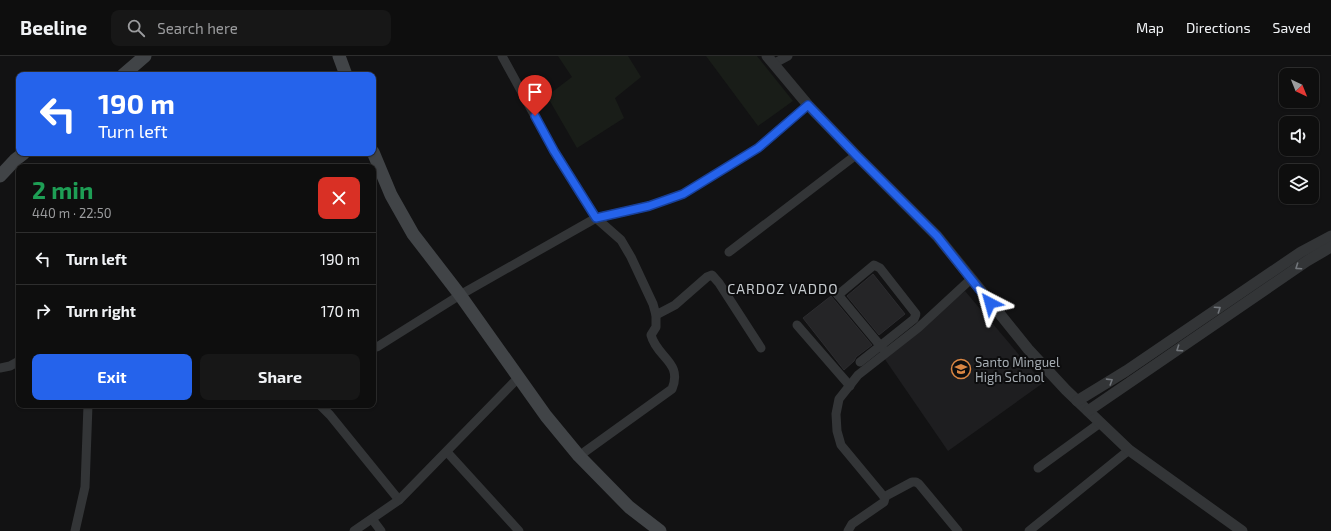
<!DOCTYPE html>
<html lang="en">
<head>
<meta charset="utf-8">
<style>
	:root { --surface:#0e0e0e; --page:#171717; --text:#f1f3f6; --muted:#9b9c9e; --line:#2e2e2e; --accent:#2563eb }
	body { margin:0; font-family:"Exo 2",sans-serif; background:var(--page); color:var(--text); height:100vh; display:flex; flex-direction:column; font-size:15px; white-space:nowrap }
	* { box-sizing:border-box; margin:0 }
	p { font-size:13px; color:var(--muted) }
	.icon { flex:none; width:22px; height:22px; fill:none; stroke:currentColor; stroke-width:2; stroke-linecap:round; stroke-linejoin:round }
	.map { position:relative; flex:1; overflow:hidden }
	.drawer { position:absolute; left:16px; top:108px; width:360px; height:244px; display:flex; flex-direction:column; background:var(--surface); border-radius:8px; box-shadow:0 1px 3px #0004,0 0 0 1px var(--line) }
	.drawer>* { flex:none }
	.top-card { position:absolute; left:16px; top:16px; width:360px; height:84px; border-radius:8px; box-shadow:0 1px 3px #0004,0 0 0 1px var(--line); background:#2563eb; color:#fff; overflow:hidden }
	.needle { width:26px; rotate:137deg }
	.tools { position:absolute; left:1279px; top:12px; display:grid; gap:8px }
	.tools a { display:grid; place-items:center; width:40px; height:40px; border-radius:8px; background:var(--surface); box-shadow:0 1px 3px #0004,0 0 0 1px var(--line); font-size:20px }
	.pin { position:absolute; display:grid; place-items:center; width:34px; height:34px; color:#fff; margin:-41px -17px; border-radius:50% 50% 50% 0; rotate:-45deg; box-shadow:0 0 4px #0007 }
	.pin .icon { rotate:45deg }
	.me { position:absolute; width:44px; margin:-22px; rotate:321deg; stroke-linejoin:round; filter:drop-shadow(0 0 3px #0008) }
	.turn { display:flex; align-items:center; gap:14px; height:84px; padding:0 16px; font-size:18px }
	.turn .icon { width:52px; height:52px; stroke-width:2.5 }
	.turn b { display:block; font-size:28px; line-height:34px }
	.round { display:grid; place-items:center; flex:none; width:42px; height:42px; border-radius:8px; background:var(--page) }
	.overview { display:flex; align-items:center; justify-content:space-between; height:68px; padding:0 16px }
	h1 { font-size:24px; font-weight:700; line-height:30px; color:#1e9e55 }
	.action { display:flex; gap:8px; margin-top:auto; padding:8px 16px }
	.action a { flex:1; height:46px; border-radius:8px; background:var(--accent); color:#fff; font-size:16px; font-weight:700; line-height:46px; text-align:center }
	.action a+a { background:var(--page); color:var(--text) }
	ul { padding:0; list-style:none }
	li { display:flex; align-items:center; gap:12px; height:52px; padding:0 16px; border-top:1px solid var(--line) }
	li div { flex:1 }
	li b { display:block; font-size:15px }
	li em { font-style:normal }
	header { display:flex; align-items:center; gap:24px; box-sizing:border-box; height:56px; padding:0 20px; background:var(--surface); border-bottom:1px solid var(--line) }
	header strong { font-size:19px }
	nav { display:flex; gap:22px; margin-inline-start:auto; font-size:14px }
	.search { width:280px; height:36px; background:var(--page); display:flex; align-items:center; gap:10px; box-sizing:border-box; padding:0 14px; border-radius:8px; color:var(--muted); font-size:15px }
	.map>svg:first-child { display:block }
</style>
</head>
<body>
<header>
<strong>Beeline</strong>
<div class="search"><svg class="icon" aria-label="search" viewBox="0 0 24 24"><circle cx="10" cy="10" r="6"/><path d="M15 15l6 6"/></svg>Search here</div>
<nav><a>Map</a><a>Directions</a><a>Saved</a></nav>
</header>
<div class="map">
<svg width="1331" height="475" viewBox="0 0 1331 475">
	<rect width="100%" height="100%" fill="#121213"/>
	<path fill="#1e1e20" d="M 965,235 L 1043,327 L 948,395 L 882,299 Z"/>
	<g fill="#191d18">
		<path d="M 558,0 L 628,0 L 641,21 L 615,42 L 624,62 L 577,92 L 547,40 L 572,21 Z"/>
		<path d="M 706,0 L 757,0 L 793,45 L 758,70 Z"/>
	</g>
	<g fill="#252527" stroke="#2c2c2f">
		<path d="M 873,218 L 905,258 L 879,279 L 847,240 Z"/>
		<path d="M 831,240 L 872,289 L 856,301 L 854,305 L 844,314 L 803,262 Z"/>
	</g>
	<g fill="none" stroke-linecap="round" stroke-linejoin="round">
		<g stroke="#333537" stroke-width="9">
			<path d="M 773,8 L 788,0"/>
			<path d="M 596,162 L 649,150 L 683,138 L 758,92 L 808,49"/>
			<path d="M 729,196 L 856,99"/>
			<path d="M 834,234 L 883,293"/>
			<path d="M 838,239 L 874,209 L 880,212 L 916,258 L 914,263 L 860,306"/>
			<path d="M 656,259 L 675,249 L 707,221 L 712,219 L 719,227 L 761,292"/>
			<path d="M 797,269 L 850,330"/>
			<path d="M 373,292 L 377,291 L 460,239 L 596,162 L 554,95 L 502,0"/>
			<path d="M 0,312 L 10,310 L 19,305"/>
			<path d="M 320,349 L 330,359 L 399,444"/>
			<path d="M 447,396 L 519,475"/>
			<path d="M 579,400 L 672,333 C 683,306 657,302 651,279 L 656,271 L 656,259 L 653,248 L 631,201 L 621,184 L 596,162"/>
			<path d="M 1038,412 L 1100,367"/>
			<path d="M 884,441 L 912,426 L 916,426 L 919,428 L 958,475"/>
			<path d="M 372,463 L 381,475"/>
			<path d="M 75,475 L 85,431 L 88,349"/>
			<path d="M 354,475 L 399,444 L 519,321"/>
			<path d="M 848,475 L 852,468 L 884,446 L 885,442 L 841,389 L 837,375 L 836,358 L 839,343 L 858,319 L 918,272 L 971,223"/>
			<path d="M 1029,475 L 1129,394"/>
		</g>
		<g stroke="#333537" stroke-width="11">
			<path d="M 767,0 L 808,49 L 856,99 L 937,180 L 1028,293 L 1066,334 L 1129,394 L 1242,475"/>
			<path d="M 1077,345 L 1126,315 L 1301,196 L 1331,180"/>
			<path d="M 1088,355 L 1307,205 L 1331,191"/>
		</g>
		<g stroke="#414447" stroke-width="13">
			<path d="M 339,0 L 346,19"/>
			<path d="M 123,19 L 145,0"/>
			<path d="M 373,96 L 391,139 L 413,178 L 460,239 L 546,360 L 579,400 L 629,451 L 660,475"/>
			<path d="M 0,120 L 15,104 L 24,97"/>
		</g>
	</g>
	<defs><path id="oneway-chevron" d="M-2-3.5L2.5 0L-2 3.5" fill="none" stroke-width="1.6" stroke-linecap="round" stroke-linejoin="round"/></defs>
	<g stroke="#72767b">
		<use href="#oneway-chevron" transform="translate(1298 211) rotate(146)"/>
		<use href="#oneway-chevron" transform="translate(1218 253) rotate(-34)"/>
		<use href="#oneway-chevron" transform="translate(1179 293) rotate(146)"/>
		<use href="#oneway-chevron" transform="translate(1110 325) rotate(-32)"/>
	</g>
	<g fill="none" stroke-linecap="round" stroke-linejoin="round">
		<defs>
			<path id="route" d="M 535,60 L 554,95 L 596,162 L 649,150 L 683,138 L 758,92 L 808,49 L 856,99 L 937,180 L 990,247"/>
		</defs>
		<use href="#route" stroke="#184099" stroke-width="10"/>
		<use href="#route" stroke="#2563eb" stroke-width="7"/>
	</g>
	<defs>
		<symbol id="school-ring" viewBox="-11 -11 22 22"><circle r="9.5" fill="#0d0d0e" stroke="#da8643" stroke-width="1.5"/><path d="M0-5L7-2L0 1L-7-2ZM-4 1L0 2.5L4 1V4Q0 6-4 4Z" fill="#da8643"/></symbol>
	</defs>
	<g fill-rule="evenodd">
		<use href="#school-ring" x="950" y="302" width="22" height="22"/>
	</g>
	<g text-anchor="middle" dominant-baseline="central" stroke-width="4" stroke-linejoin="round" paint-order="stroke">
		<g font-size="13" fill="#a5acb2" stroke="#0d0d0e" text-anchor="start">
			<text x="975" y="306">Santo Minguel<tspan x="975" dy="15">High School</tspan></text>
		</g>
		<g font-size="14" letter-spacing="1" fill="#c5cace" stroke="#0d0d0e">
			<text x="783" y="232">CARDOZ VADDO</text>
		</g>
	</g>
</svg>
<div class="tools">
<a><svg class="needle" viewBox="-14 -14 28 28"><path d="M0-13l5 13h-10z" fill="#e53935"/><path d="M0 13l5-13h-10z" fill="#9b9c9e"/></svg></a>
<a><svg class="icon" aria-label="sound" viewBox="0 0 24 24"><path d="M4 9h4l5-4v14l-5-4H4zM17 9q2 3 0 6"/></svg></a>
<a><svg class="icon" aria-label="layers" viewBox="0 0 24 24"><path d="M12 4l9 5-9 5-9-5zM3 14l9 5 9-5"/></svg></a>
</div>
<div class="pin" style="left:535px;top:60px;background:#d93025"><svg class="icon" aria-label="arrive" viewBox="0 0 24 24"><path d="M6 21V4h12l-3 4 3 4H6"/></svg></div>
<svg class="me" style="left:990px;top:247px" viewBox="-20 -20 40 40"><path d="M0-17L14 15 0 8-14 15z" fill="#2563eb" stroke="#fff" stroke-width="4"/></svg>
<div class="top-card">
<div class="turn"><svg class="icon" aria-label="left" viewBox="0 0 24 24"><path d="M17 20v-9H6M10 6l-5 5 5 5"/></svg><div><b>190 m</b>Turn left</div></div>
</div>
<section class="drawer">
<div class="overview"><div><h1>2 min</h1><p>440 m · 22:50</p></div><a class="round" style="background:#d93025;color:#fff"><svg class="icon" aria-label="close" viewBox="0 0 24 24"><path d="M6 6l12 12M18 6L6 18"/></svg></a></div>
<ul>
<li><svg class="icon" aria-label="left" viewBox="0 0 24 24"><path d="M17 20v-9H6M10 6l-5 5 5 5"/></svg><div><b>Turn left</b></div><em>190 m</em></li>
<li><svg class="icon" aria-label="right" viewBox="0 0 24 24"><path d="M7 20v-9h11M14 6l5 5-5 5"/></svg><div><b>Turn right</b></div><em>170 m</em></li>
</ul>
<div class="action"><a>Exit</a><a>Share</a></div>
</section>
</div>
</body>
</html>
